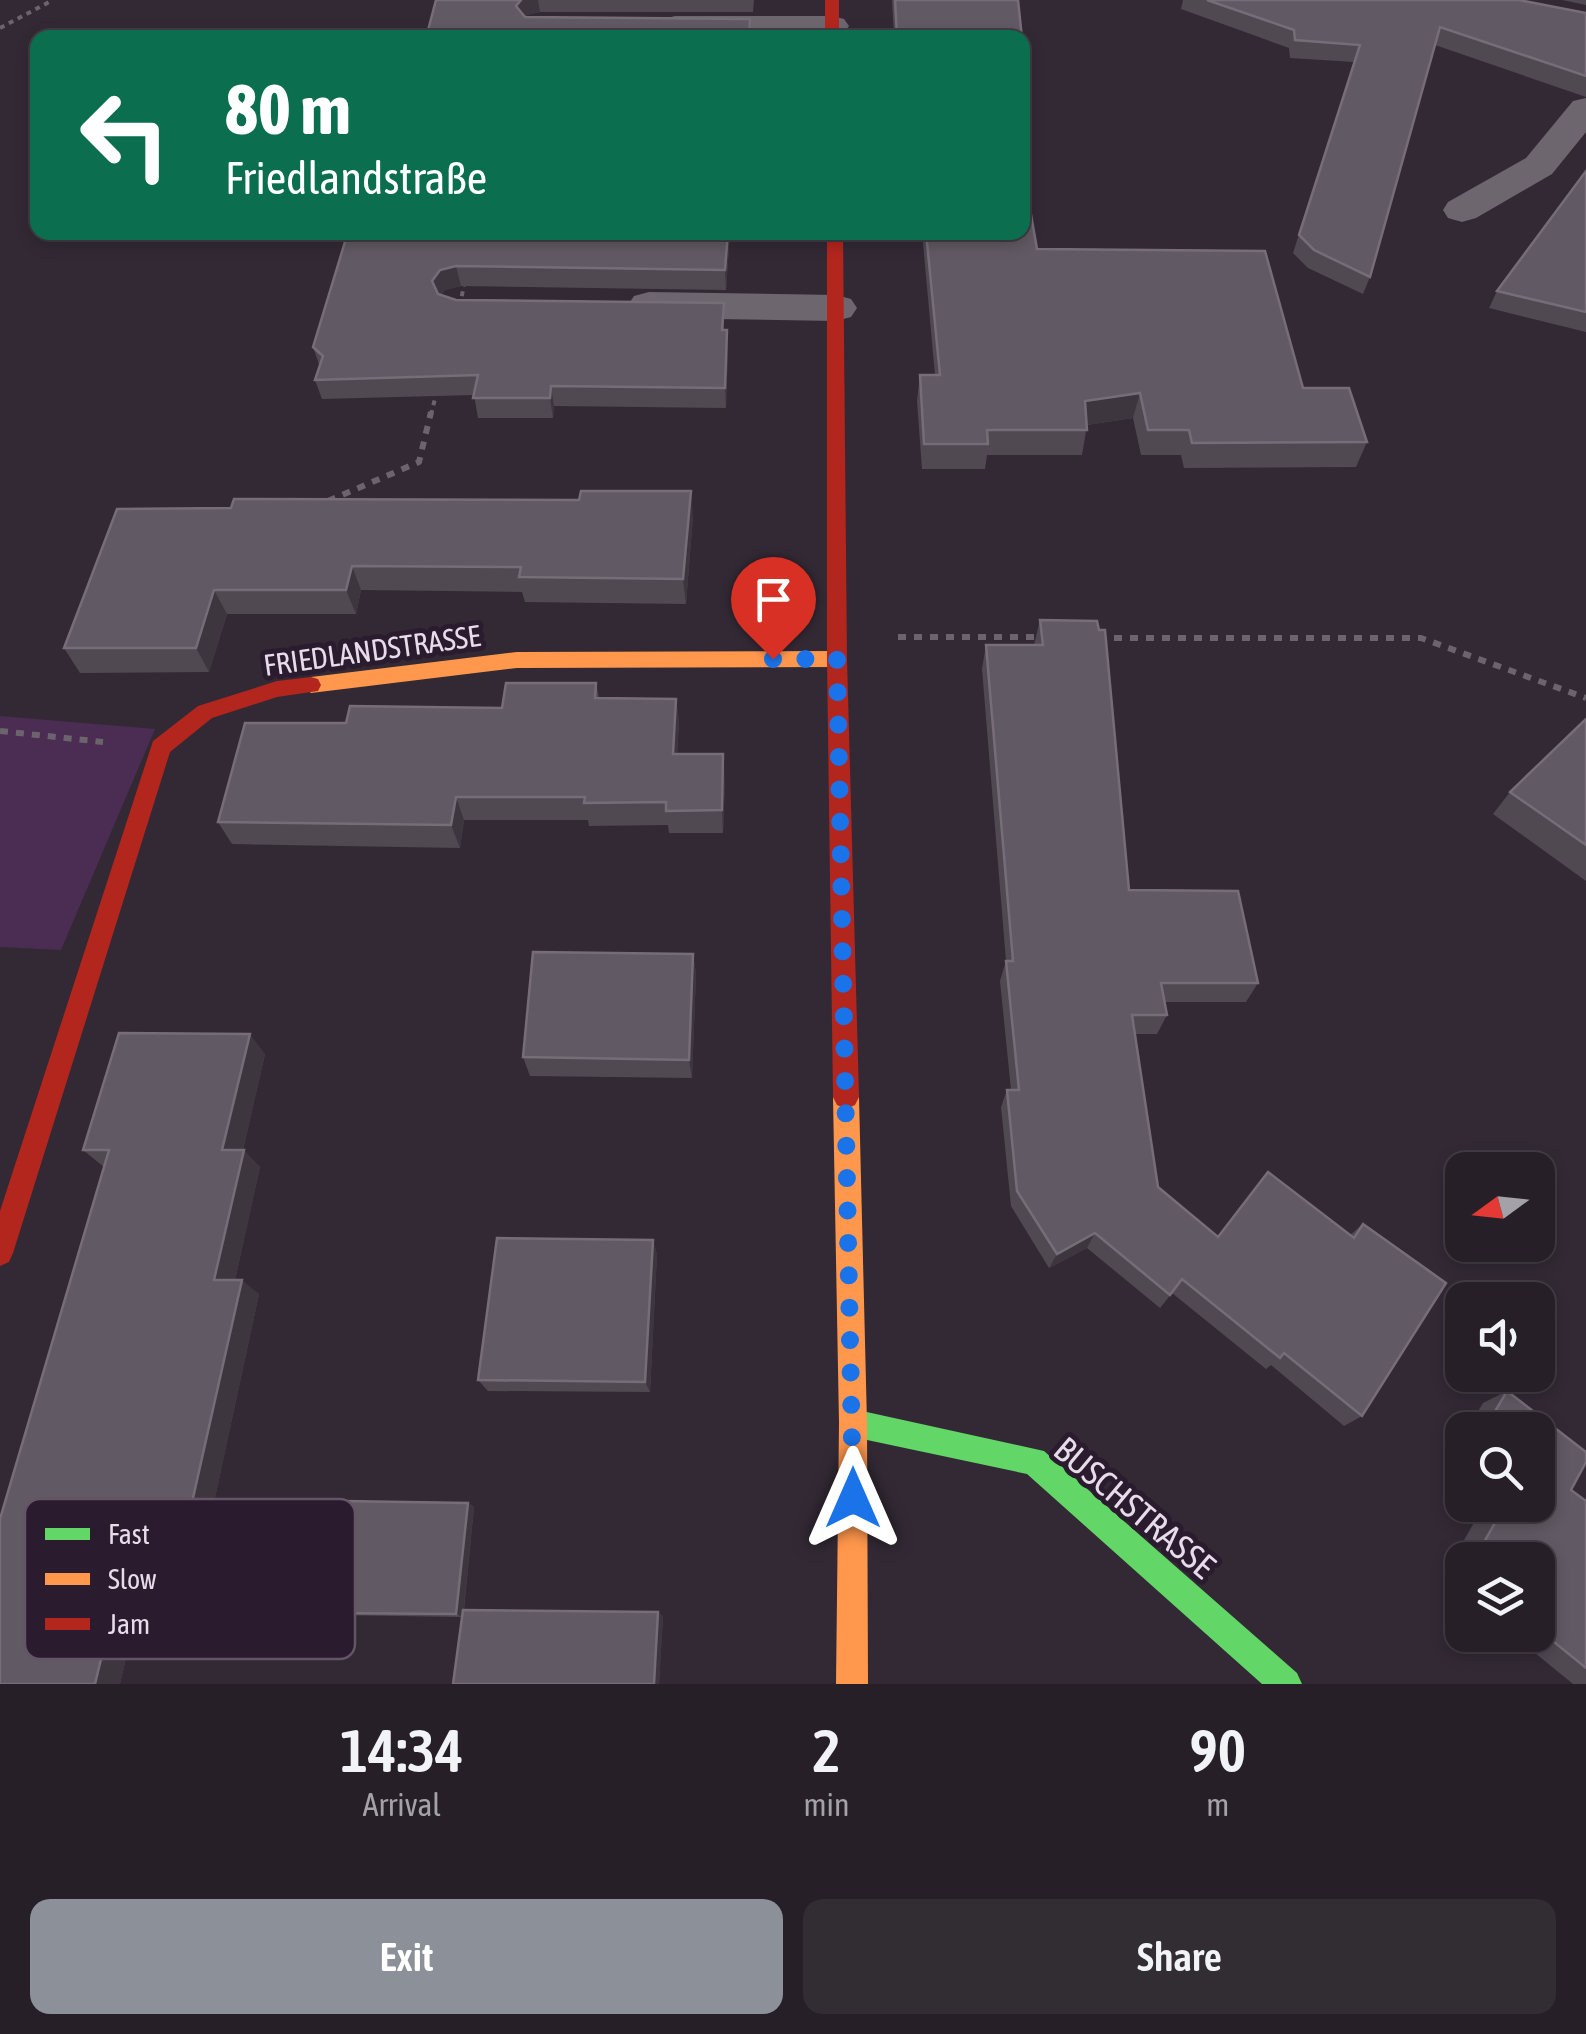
<!DOCTYPE html>
<html lang="en">
<head>
<meta charset="utf-8">
<style>
	:root { --surface:#261f27; --page:#322c33; --text:#f1f3f6; --muted:#a4a2a7; --line:#423d44; --accent:#8c9099 }
	body { margin:0; font-family:"Asap Condensed",sans-serif; background:var(--page); color:var(--text); height:100vh; display:flex; flex-direction:column; font-size:38px; white-space:nowrap }
	* { box-sizing:border-box; margin:0 }
	p { font-size:32px; color:var(--muted) }
	.icon { flex:none; width:55px; height:55px; fill:none; stroke:currentColor; stroke-width:2; stroke-linecap:round; stroke-linejoin:round }
	.map { position:relative; height:1684px; overflow:hidden }
	.sheet { display:flex; flex-direction:column; background:var(--surface); flex:1 }
	.sheet>* { flex:none }
	.top-card { position:absolute; left:30px; top:30px; width:1000px; height:210px; border-radius:20px; box-shadow:0 5px 15px #0003,0 0 0 2px var(--line); background:#0b6e4f; color:#fff; overflow:hidden }
	.needle { width:65px; rotate:255deg }
	.buttons { position:absolute; left:1445px; top:1152px; display:grid; gap:20px }
	.buttons a { display:grid; place-items:center; width:110px; height:110px; border-radius:20px; background:var(--surface); box-shadow:0 5px 15px #0003,0 0 0 2px var(--line); font-size:50px }
	.pin { position:absolute; display:grid; place-items:center; width:85px; height:85px; color:#fff; margin:-102px -42px; border-radius:50% 50% 50% 0; rotate:-45deg; box-shadow:0 0 10px #0007 }
	.pin .icon { rotate:45deg }
	.me { position:absolute; width:110px; margin:-55px; rotate:0deg; stroke-linejoin:round; filter:drop-shadow(0 0 8px #0008) }
	.turn { display:flex; align-items:center; gap:35px; height:210px; padding:0 30px; font-size:45px }
	.turn .icon { width:130px; height:130px; stroke-width:2.5 }
	.turn b { display:block; font-size:70px; line-height:85px }
	.eta { display:flex; justify-content:space-evenly; align-items:center; height:170px; text-align:center }
	.eta b { font-size:60px; font-weight:600; line-height:70px }
	.cta { display:flex; gap:20px; margin-top:auto; padding:20px 30px }
	.cta a { flex:1; height:115px; border-radius:20px; background:var(--accent); color:#fff; font-size:40px; font-weight:600; line-height:115px; text-align:center }
	.cta a+a { background:var(--page); color:var(--text) }
	.map>svg:first-child { display:block }
</style>
</head>
<body>
<div class="map">
<svg width="1586" height="1684" viewBox="0 0 1586 1684">
	<rect width="100%" height="100%" fill="#322934"/>
	<path fill="#4b2c52" d="M 0,716 L 155,729 L 61,950 L 0,947 Z"/>
	<g fill="none" stroke-linecap="round" stroke-linejoin="round">
		<g stroke="#6b646c" stroke-width="4" stroke-dasharray="5 5" stroke-linecap="butt">
			<path d="M 0,28 L 53,0"/>
			<path d="M 460,306 L 465,279"/>
			<path d="M 431,415 L 437,390"/>
		</g>
		<g stroke="#6b646c" stroke-width="6" stroke-dasharray="8 8" stroke-linecap="butt">
			<path d="M 328,501 L 419,462 L 431,412"/>
			<path d="M 898,637 L 1041,637"/>
			<path d="M 1098,638 L 1421,638 L 1586,698"/>
			<path d="M 0,731 L 103,742"/>
		</g>
		<g fill="#6d666f" fill-rule="evenodd">
			<path d="M 675,16 L 832,16 L 844,19 L 849,26 L 844,33 L 832,36 L 663,33 L 658,26 L 663,19 Z"/>
			<path d="M 1586,98 L 1586,132 L 1552,174 L 1476,218 L 1462,222 L 1448,218 L 1443,210 L 1448,202 L 1526,158 L 1573,101 Z"/>
			<path d="M 649,292 L 836,295 L 851,299 L 857,308 L 851,317 L 836,321 L 649,318 L 634,314 L 628,305 L 634,296 Z"/>
		</g>
		<path fill="#63d668" fill-rule="evenodd" d="M 853,1409 L 1044,1451 L 1297,1673 L 1302,1684 L 1262,1684 L 1027,1474 L 853,1437 L 843,1433 L 839,1423 L 843,1413 Z"/>
		<g fill="#ff974d" fill-rule="evenodd">
			<path d="M 837,651 L 847,659 L 837,667 L 517,668 L 311,693 L 301,685 L 311,677 L 517,652 Z"/>
			<path d="M 846,1085 L 855,1089 L 859,1097 L 867,1423 L 868,1684 L 836,1684 L 839,1423 L 833,1097 L 837,1089 Z"/>
		</g>
		<g fill="#b3261e" fill-rule="evenodd">
			<rect x="825" y="0" width="14" height="38"/>
			<path d="M 827,232 L 843,232 L 847,659 L 859,1097 L 855,1105 L 846,1109 L 837,1105 L 833,1097 L 827,659 Z"/>
			<path d="M 311,677 L 318,679 L 321,685 L 318,691 L 277,697 L 212,718 L 170,752 L 13,1253 L 9,1262 L 0,1266 L 0,1211 L 153,741 L 198,706 L 277,681 Z"/>
		</g>
	</g>
	<g fill="#504952">
		<path d="M 436,0 L 754,0 L 753,12 L 540,12 L 527,15 L 526,17 L 750,19 L 751,38 L 426,38 Z"/>
		<path d="M 892,0 L 1018,0 L 1022,38 L 894,38 Z"/>
		<path d="M 1183,0 L 1519,0 L 1586,13 L 1586,97 L 1435,45 L 1370,277 L 1363,294 L 1308,268 L 1293,253 L 1354,62 L 1290,58 L 1289,48 L 1181,9 Z"/>
		<path d="M 1562,0 L 1586,0 L 1586,5 Z"/>
		<path d="M 1586,171 L 1586,332 L 1489,308 L 1497,291 Z"/>
		<path d="M 348,232 L 730,232 L 726,290 L 461,286 L 445,290 L 441,295 L 456,300 L 724,303 L 724,330 L 728,350 L 726,408 L 554,406 L 553,418 L 478,418 L 474,395 L 322,399 L 315,380 L 320,367 L 313,347 Z"/>
		<path d="M 922,232 L 1022,232 L 1037,249 L 1303,388 L 1367,442 L 1356,467 L 1184,468 L 1181,455 L 1141,455 L 1133,418 L 1087,425 L 1082,455 L 987,455 L 985,469 L 922,469 L 917,401 L 920,375 L 935,375 Z"/>
		<path d="M 117,509 L 693,516 L 686,604 L 525,602 L 522,592 L 361,590 L 356,614 L 227,614 L 209,672 L 80,673 L 64,648 Z"/>
		<path d="M 1040,620 L 1129,890 L 1258,983 L 1246,1002 L 1165,1002 L 1167,1015 L 1157,1034 L 1134,1034 L 1158,1187 L 1218,1236 L 1268,1172 L 1350,1235 L 1363,1224 L 1362,1416 L 1344,1426 L 1271,1365 L 1266,1369 L 1172,1293 L 1160,1308 L 1087,1248 L 1049,1268 L 1011,1206 L 1001,1107 L 1007,1090 L 1011,1090 L 1000,981 L 1006,961 L 982,669 L 986,645 L 1034,645 Z"/>
		<path d="M 596,683 L 599,698 L 676,699 L 679,723 L 677,754 L 725,778 L 723,833 L 669,833 L 668,825 L 589,826 L 588,820 L 464,820 L 460,848 L 232,844 L 218,822 L 346,723 L 502,708 Z"/>
		<path d="M 1586,719 L 1586,881 L 1493,814 L 1510,792 Z"/>
		<path d="M 693,954 L 696,974 L 692,1078 L 530,1076 L 523,1057 Z"/>
		<path d="M 265,1054 L 243,1150 L 260,1167 L 235,1280 L 259,1294 L 205,1544 L 152,1546 L 120,1684 L 0,1684 L 104,1167 L 83,1150 Z"/>
		<path d="M 653,1240 L 657,1255 L 650,1392 L 488,1391 L 478,1380 Z"/>
		<path d="M 1507,1391 L 1586,1452 L 1586,1462 L 1571,1490 L 1586,1501 L 1586,1684 L 1573,1684 L 1513,1635 L 1538,1635 L 1538,1560 L 1462,1560 L 1462,1594 L 1443,1577 L 1484,1505 L 1538,1505 L 1538,1430 L 1467,1430 L 1483,1403 Z"/>
		<path d="M 1462,1437 L 1462,1481 L 1445,1467 Z"/>
		<path d="M 468,1503 L 474,1507 L 464,1610 L 663,1616 L 659,1684 L 453,1684 L 462,1617 L 333,1615 L 324,1613 Z"/>
	</g>
	<g fill="#3d363f">
		<path d="M 521,0 L 538,0 L 540,12 L 527,15 L 519,26 L 516,6 Z"/>
		<path d="M 728,232 L 730,232 L 726,290 L 725,270 Z"/>
		<path d="M 456,266 L 461,286 L 445,290 L 437,301 L 432,281 L 440,270 Z"/>
		<path d="M 727,330 L 728,350 L 726,408 L 725,388 Z"/>
		<path d="M 551,386 L 554,406 L 553,418 L 550,398 Z"/>
		<path d="M 1140,393 L 1133,418 L 1079,426 L 1085,401 Z"/>
		<path d="M 691,491 L 693,516 L 686,604 L 683,579 Z"/>
		<path d="M 352,566 L 361,590 L 356,614 L 346,590 Z"/>
		<path d="M 214,590 L 227,614 L 209,672 L 196,648 Z"/>
		<path d="M 676,699 L 679,723 L 676,777 L 673,754 Z"/>
		<path d="M 723,754 L 725,778 L 723,833 L 722,810 Z"/>
		<path d="M 456,797 L 464,820 L 460,848 L 451,825 Z"/>
		<path d="M 693,954 L 696,974 L 692,1078 L 689,1060 Z"/>
		<path d="M 250,1034 L 265,1054 L 239,1167 L 222,1150 Z"/>
		<path d="M 244,1150 L 260,1167 L 232,1294 L 214,1280 Z"/>
		<path d="M 1095,1233 L 1087,1248 L 1049,1268 L 1057,1254 Z"/>
		<path d="M 653,1240 L 657,1255 L 650,1392 L 645,1382 Z"/>
		<path d="M 242,1280 L 259,1294 L 205,1544 L 184,1538 Z"/>
		<path d="M 468,1503 L 474,1507 L 463,1617 L 456,1614 Z"/>
		<path d="M 130,1539 L 152,1546 L 120,1684 L 95,1684 Z"/>
		<path d="M 658,1612 L 663,1616 L 659,1684 L 654,1684 Z"/>
	</g>
	<g fill="#615963" stroke="#766d78" stroke-width="2.5">
		<path d="M 436,0 L 521,0 L 516,6 L 525,17 L 750,19 L 749,38 L 426,38 Z"/>
		<path d="M 895,0 L 1018,0 L 1022,38 L 908,38 L 908,36 L 897,36 Z"/>
		<path d="M 1207,0 L 1519,0 L 1586,13 L 1586,76 L 1440,27 L 1370,277 L 1314,250 L 1299,235 L 1360,45 L 1295,40 L 1294,30 Z"/>
		<path d="M 1022,163 L 1037,249 L 1265,251 L 1303,388 L 1349,388 L 1367,442 L 1192,443 L 1189,430 L 1148,430 L 1140,393 L 1085,401 L 1087,430 L 987,430 L 988,444 L 924,444 L 920,375 L 940,375 L 926,232 L 1022,232 Z"/>
		<path d="M 1586,171 L 1586,312 L 1497,291 Z"/>
		<path d="M 348,232 L 728,232 L 725,270 L 456,266 L 440,270 L 432,281 L 438,294 L 456,300 L 724,303 L 722,330 L 727,330 L 725,388 L 551,386 L 550,398 L 473,398 L 478,375 L 315,380 L 323,356 L 313,347 Z"/>
		<path d="M 581,491 L 691,491 L 683,579 L 519,577 L 521,567 L 352,566 L 346,590 L 214,590 L 196,648 L 64,648 L 117,509 L 231,508 L 234,499 L 579,500 Z"/>
		<path d="M 1040,620 L 1097,621 L 1099,630 L 1105,630 L 1129,890 L 1238,891 L 1258,983 L 1161,983 L 1167,1015 L 1132,1015 L 1158,1187 L 1218,1237 L 1268,1172 L 1354,1238 L 1363,1224 L 1446,1283 L 1362,1416 L 1284,1353 L 1280,1358 L 1182,1279 L 1170,1295 L 1095,1233 L 1057,1254 L 1017,1191 L 1007,1090 L 1019,1090 L 1006,961 L 1013,961 L 986,645 L 1043,645 Z"/>
		<path d="M 506,683 L 596,683 L 595,698 L 676,699 L 673,754 L 723,754 L 722,810 L 666,811 L 666,802 L 584,803 L 585,797 L 456,797 L 451,825 L 218,822 L 245,723 L 346,723 L 350,706 L 502,708 Z"/>
		<path d="M 1586,719 L 1586,845 L 1510,792 Z"/>
		<path d="M 533,952 L 693,954 L 689,1060 L 523,1057 Z"/>
		<path d="M 119,1033 L 250,1034 L 222,1150 L 244,1150 L 214,1280 L 242,1280 L 184,1538 L 130,1539 L 95,1684 L 0,1684 L 0,1519 L 109,1150 L 83,1150 Z"/>
		<path d="M 497,1238 L 653,1240 L 645,1382 L 478,1380 Z"/>
		<path d="M 1507,1391 L 1586,1452 L 1586,1462 L 1571,1490 L 1586,1501 L 1586,1668 L 1538,1629 L 1538,1560 L 1474,1560 L 1505,1505 L 1538,1505 L 1538,1430 L 1484,1430 Z"/>
		<path d="M 343,1501 L 468,1503 L 456,1614 L 324,1613 Z"/>
		<path d="M 463,1610 L 658,1612 L 654,1684 L 453,1684 Z"/>
	</g>
	<g fill="none" stroke-linecap="round" stroke-linejoin="round">
		<path stroke="#1a73e8" stroke-width="18" stroke-dasharray="0 32.4" d="M 773,659 L 837,659 L 853,1498"/>
	</g>
	<g text-anchor="middle" dominant-baseline="central" stroke-width="10" stroke-linejoin="round" paint-order="stroke">
		<g font-size="30" fill="#e7dce9" stroke="#2b1b2e">
			<text transform="translate(372 650) rotate(-8)">FRIEDLANDSTRASSE</text>
		</g>
		<g font-size="35" fill="#e7dce9" stroke="#2b1b2e">
			<text transform="translate(1135 1507) rotate(40)">BUSCHSTRASSE</text>
		</g>
	</g>
	<rect x="25" y="1499" width="330" height="160" rx="15" fill="#2b1b2e" stroke="#635566" stroke-width="2.5"/>
	<rect x="45" y="1528" width="45" height="12" fill="#63d668"/>
	<rect x="45" y="1573" width="45" height="12" fill="#ff974d"/>
	<rect x="45" y="1618" width="45" height="12" fill="#b3261e"/>
	<g font-size="28" fill="#e7dce9">
		<text x="108" y="1544">Fast</text>
		<text x="108" y="1589">Slow</text>
		<text x="108" y="1634">Jam</text>
	</g>
</svg>
<div class="buttons">
<a><svg class="needle" viewBox="-14 -14 28 28"><path d="M0-13l5 13h-10z" fill="#e53935"/><path d="M0 13l5-13h-10z" fill="#a4a2a7"/></svg></a>
<a><svg class="icon" aria-label="sound" viewBox="0 0 24 24"><path d="M4 9h4l5-4v14l-5-4H4zM17 9q2 3 0 6"/></svg></a>
<a><svg class="icon" aria-label="search" viewBox="0 0 24 24"><circle cx="10" cy="10" r="6"/><path d="M15 15l6 6"/></svg></a>
<a><svg class="icon" aria-label="layers" viewBox="0 0 24 24"><path d="M12 4l9 5-9 5-9-5zM3 14l9 5 9-5"/></svg></a>
</div>
<div class="pin" style="left:773px;top:659px;background:#d93025"><svg class="icon" aria-label="arrive" viewBox="0 0 24 24"><path d="M6 21V4h12l-3 4 3 4H6"/></svg></div>
<svg class="me" style="left:853px;top:1498px" viewBox="-20 -20 40 40"><path d="M0-17L14 15 0 8-14 15z" fill="#1a73e8" stroke="#fff" stroke-width="4"/></svg>
<div class="top-card">
<div class="turn"><svg class="icon" aria-label="left" viewBox="0 0 24 24"><path d="M17 20v-9H6M10 6l-5 5 5 5"/></svg><div><b>80 m</b>Friedlandstraße</div></div>
</div>
</div>
<section class="sheet">
<div class="eta">
<div><b>14:34</b><p>Arrival</p></div>
<div><b>2</b><p>min</p></div>
<div><b>90</b><p>m</p></div>
</div>
<div class="cta"><a>Exit</a><a>Share</a></div>
</section>
</body>
</html>
